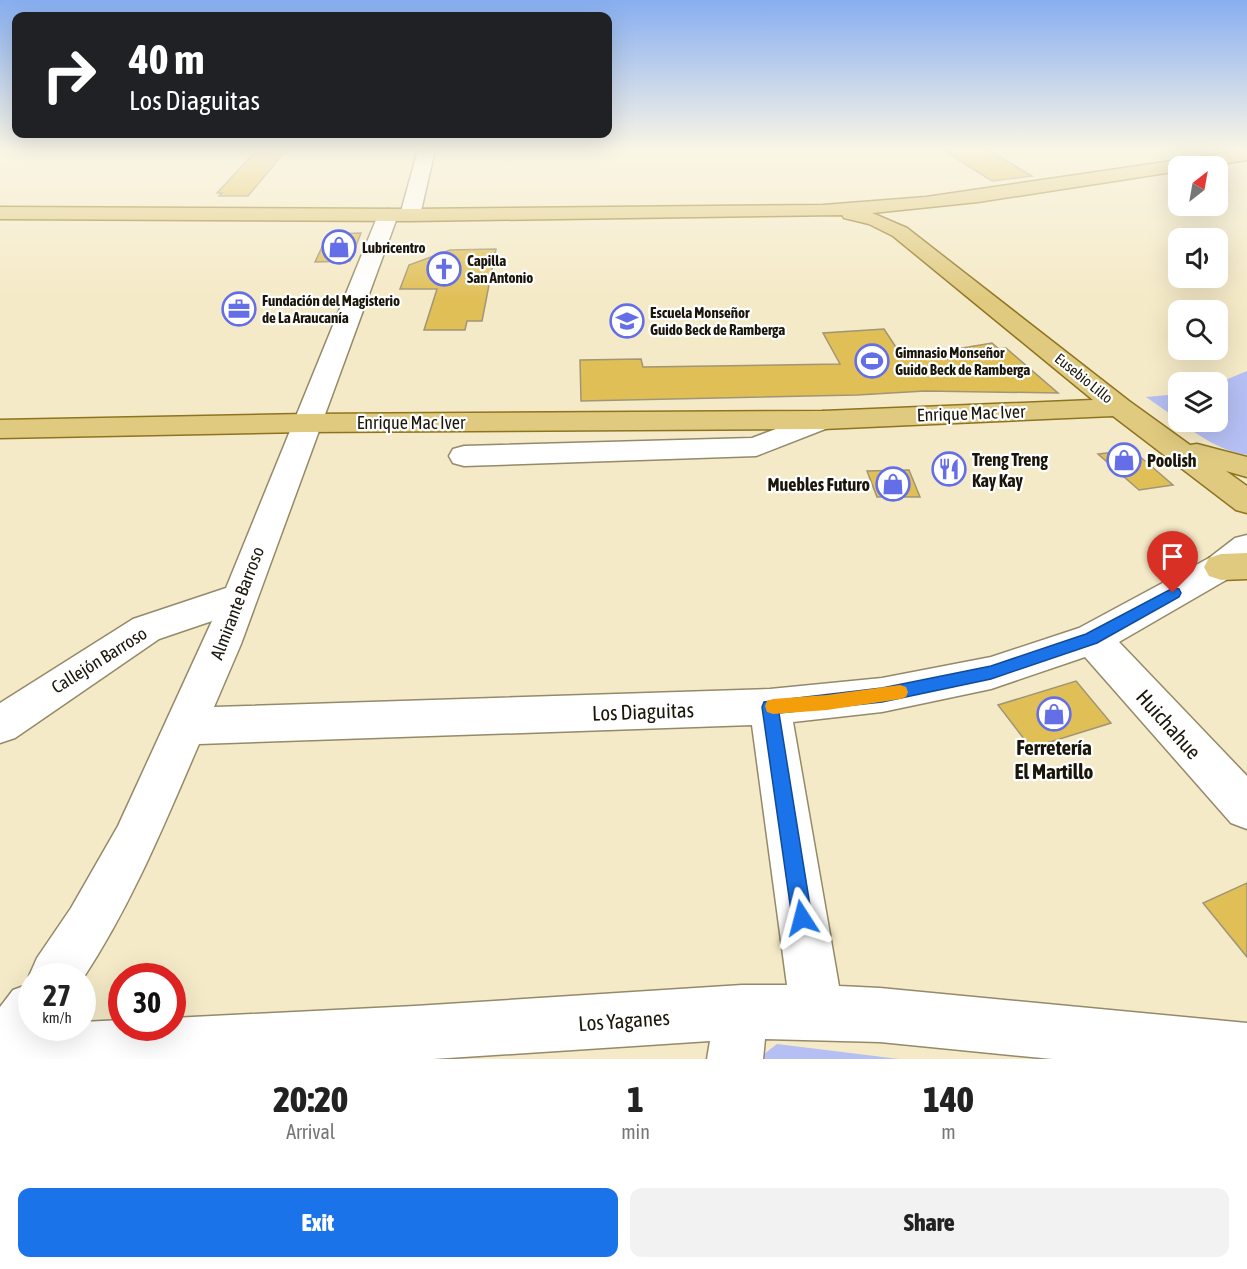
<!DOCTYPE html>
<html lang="en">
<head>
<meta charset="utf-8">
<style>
	:root { --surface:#fff; --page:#f2f2f2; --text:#222; --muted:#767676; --accent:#1a73e8 }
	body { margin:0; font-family:"Asap Condensed",sans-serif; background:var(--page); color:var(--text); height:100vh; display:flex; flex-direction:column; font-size:22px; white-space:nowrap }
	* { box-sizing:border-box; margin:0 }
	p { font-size:20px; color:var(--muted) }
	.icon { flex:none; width:33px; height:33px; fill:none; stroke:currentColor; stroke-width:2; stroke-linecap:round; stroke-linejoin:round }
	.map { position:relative; height:1059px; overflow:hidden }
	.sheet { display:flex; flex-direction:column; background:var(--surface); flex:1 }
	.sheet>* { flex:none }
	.banner { position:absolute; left:12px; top:12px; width:600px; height:126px; border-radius:12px; box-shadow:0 6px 24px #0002; background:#202124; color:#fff; overflow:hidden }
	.needle { width:39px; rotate:31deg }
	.fabs { position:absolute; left:1168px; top:156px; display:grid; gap:12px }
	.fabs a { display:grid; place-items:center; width:60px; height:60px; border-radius:12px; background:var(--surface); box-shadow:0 6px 24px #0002; font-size:30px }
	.speed { position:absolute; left:18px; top:963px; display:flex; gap:12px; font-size:30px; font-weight:700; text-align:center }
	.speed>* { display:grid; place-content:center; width:78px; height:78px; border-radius:50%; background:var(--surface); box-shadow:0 6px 24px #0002; line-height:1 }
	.speed small { font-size:15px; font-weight:400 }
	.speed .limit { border:9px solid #d22; background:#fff; color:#111 }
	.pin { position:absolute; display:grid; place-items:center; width:51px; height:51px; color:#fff; margin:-62px -26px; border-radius:50% 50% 50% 0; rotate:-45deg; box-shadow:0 0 6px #0007 }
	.pin .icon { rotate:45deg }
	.me { position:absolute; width:66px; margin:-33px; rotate:351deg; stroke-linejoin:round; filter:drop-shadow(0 0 4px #0008) }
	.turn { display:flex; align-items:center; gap:21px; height:126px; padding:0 18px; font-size:27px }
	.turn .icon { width:78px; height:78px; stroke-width:2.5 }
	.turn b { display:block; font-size:42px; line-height:51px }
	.eta { display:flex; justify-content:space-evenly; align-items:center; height:102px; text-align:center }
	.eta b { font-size:36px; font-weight:800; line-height:42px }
	.cta { display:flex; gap:12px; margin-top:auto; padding:12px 18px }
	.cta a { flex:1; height:69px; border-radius:12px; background:var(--accent); color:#fff; font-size:24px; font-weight:800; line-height:69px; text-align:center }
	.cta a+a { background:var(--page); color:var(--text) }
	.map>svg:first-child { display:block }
</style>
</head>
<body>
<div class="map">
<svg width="1247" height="1059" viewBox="0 0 1247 1059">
	<rect width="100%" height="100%" fill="#f5eac7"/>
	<g fill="#b5bff3">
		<path d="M 1247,371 L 1247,455 C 1221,451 1201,437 1180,422 L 1218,422 L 1218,383 Z"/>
		<path d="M 1179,394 L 1179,420 L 1146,397 Z"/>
		<path d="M 777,1044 L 899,1059 L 763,1059 L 764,1054 Z"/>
	</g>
	<g fill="#e0bf57" stroke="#a09575" stroke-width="1.5">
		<path d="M 943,150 L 988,150 L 1032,176 L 992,181 Z"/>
		<path d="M 253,154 L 283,154 L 248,196 L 219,196 L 222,193 L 217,193 Z"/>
		<path d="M 361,233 L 350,261 L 315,262 L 328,234 Z"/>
		<path d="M 496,249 L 482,321 L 467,321 L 465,330 L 424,330 L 437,289 L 400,289 L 409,265 L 450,250 Z"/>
		<path d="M 884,329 L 903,358 L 992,343 L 999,349 L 1006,348 L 1058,393 L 925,391 L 857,395 L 581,401 L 580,360 L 641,359 L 643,367 L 840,364 L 823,333 Z"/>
		<path d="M 1132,450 L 1151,466 L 1173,485 L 1139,490 L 1098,454 Z"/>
		<path d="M 909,470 L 920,497 L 877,497 L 867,471 Z"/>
		<path d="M 1076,681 L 1111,723 L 1031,748 L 998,705 Z"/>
		<path d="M 1247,883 L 1247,957 L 1203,903 Z"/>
	</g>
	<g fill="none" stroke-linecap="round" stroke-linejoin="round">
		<defs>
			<g id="minor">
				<path d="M 418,150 L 435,150 L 420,215 L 417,219 L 403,219 L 400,215 Z"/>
				<path d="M 388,209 L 395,211 L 398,215 L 241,644 L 214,707 L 770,689 L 882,678 L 991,657 L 1079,628 L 1209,558 L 1235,538 L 1247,535 L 1247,565 L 1233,576 L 1119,642 L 1247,776 L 1247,829 L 1231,823 L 1085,657 L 991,689 L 882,712 L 793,722 L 839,986 L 880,988 L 1247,1023 L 1247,1059 L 1052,1059 L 880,1042 L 765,1039 L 763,1059 L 707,1059 L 710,1041 L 433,1059 L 0,1059 L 0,1007 L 13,990 L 32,983 L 32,1028 L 82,1028 L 82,1022 L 122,1020 L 122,1028 L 172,1028 L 172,1018 L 415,1006 L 742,985 L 787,985 L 752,725 L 199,744 C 164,825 131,906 82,980 L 82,976 L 32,976 L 32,982 L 29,976 L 37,958 L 71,908 L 118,826 L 212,621 L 159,639 L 15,738 L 0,743 L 0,703 L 133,619 L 226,588 L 378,215 L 381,211 Z"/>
				<path d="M 823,411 L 833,414 L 837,420 L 833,426 L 756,456 L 464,466 L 453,463 L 449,456 L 453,449 L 464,446 L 752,438 Z"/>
			</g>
			<g id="major">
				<path d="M 1247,150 L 1247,160 L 1206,166 L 1179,166 L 1179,171 L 978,202 L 872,213 L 907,228 L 1129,401 L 1190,445 L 1197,444 L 1247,457 L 1247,477 L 1226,471 L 1247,486 L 1247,513 L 1236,510 L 1113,416 L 823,429 L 306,432 L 0,438 L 0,420 L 306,414 L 823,411 L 1093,400 L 893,236 L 869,224 L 844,218 L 842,215 L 410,221 L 0,219 L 0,207 L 410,209 L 823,205 L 926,197 Z"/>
				<path d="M 1247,553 L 1247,579 L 1221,580 L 1209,576 L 1204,567 L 1209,558 L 1221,554 Z"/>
			</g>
		</defs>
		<use href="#minor" stroke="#948969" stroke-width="3"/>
		<use href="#major" stroke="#8e7420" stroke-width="3"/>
		<use href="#minor" fill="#fff" fill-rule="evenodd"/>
		<use href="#major" fill="#e0ca80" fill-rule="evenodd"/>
	</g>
	<linearGradient id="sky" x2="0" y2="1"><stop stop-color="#87aef0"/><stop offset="0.5" stop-color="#faf6e6"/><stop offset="1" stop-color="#faf6e6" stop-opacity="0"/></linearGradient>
	<rect width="1247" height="299" fill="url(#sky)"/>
	<path fill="#1a73e8" stroke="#114b97" stroke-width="1.5" d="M 1173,588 L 1179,589 L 1181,593 L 1179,597 L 1097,643 L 991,679 L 882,702 L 779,713 L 812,918 L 809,925 L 802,928 L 795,925 L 792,918 L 762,707 L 764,702 L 882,688 L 991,666 L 1086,634 Z"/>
	<path fill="#f59e0b" d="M 900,685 L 906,687 L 908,692 L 906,697 L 900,699 L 827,710 L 773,714 L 767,712 L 765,706 L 767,701 L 773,699 L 827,695 Z"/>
	<defs>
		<symbol id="shop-ring" viewBox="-11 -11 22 22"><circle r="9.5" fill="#fff" stroke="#646fe7" stroke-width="1.5"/><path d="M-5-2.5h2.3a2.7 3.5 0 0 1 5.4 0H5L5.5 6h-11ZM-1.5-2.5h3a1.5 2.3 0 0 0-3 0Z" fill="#646fe7"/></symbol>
		<symbol id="church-ring" viewBox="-11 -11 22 22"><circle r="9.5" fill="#fff" stroke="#646fe7" stroke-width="1.5"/><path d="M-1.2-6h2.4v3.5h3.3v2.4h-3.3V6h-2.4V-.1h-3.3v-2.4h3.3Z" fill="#646fe7"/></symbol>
		<symbol id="office-ring" viewBox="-11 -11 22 22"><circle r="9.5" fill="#fff" stroke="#646fe7" stroke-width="1.5"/><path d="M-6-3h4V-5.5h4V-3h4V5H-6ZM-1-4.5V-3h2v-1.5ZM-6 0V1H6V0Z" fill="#646fe7"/></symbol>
		<symbol id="school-ring" viewBox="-11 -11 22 22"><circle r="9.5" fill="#fff" stroke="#646fe7" stroke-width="1.5"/><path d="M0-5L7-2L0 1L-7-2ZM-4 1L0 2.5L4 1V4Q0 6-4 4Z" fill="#646fe7"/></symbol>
		<symbol id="stadium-ring" viewBox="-11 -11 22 22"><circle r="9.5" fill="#fff" stroke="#646fe7" stroke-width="1.5"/><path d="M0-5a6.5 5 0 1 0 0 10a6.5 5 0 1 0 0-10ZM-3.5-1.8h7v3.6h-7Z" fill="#646fe7"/></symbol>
		<symbol id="restaurant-ring" viewBox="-11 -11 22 22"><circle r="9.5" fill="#fff" stroke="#646fe7" stroke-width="1.5"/><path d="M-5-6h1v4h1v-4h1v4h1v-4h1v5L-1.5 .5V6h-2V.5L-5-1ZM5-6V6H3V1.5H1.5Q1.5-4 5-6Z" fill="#646fe7"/></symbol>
	</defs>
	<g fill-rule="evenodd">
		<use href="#shop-ring" x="320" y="228" width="38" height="38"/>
		<use href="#church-ring" x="425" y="250" width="38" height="38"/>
		<use href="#office-ring" x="220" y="290" width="38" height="38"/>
		<use href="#school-ring" x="608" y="302" width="38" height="38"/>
		<use href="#stadium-ring" x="853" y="342" width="38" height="38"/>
		<use href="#shop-ring" x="1105" y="441" width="38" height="38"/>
		<use href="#restaurant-ring" x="930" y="450" width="38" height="38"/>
		<use href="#shop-ring" x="874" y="465" width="38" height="38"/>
		<use href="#shop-ring" x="1035" y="695" width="38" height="38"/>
	</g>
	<g text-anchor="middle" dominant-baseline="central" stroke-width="4.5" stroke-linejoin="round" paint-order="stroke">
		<g font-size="15" font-weight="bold" fill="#1a160a" stroke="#fff" text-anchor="start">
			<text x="362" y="247">Lubricentro</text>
			<text x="467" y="260">Capilla<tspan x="467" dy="17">San Antonio</tspan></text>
			<text x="262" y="300">Fundación del Magisterio<tspan x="262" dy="17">de La Araucanía</tspan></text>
			<text x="650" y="312">Escuela Monseñor<tspan x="650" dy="17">Guido Beck de Ramberga</tspan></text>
			<text x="895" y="352">Gimnasio Monseñor<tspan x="895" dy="17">Guido Beck de Ramberga</tspan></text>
		</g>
		<g font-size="15" fill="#1a160a" stroke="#fff">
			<text transform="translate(1084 378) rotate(39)">Eusebio Lillo</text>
		</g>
		<g font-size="18" fill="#1a160a" stroke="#fff">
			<text transform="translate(971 413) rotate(-2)">Enrique Mac Iver</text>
			<text x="411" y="422">Enrique Mac Iver</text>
			<text transform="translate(237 603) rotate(-69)">Almirante Barroso</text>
			<text transform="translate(99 660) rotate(-32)">Callejón Barroso</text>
		</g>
		<g font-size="18" font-weight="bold" fill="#1a160a" stroke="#fff" text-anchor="start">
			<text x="972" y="459">Treng Treng<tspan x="972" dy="21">Kay Kay</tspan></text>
			<text x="1147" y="460">Poolish</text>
			<text x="870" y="484" text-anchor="end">Muebles Futuro</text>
		</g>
		<g font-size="21" fill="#1a160a" stroke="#fff">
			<text transform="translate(643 711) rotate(-2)">Los Diaguitas</text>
			<text transform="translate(1169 724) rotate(48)">Huichahue</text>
			<text transform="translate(624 1020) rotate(-4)">Los Yaganes</text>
		</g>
		<g font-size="21" font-weight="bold" fill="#1a160a" stroke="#fff">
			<text x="1054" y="747">Ferretería<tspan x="1054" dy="24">El Martillo</tspan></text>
		</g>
	</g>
</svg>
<div class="fabs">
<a><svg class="needle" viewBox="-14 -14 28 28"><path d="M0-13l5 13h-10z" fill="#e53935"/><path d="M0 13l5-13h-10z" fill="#767676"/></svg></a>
<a><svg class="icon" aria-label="sound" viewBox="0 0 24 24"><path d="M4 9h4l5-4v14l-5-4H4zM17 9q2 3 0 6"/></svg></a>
<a><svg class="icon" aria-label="search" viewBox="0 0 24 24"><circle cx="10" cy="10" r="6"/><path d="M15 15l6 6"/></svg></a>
<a><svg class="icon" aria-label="layers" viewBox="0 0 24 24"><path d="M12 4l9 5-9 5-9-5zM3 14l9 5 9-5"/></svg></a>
</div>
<div class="speed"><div>27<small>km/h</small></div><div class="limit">30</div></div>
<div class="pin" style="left:1173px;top:593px;background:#d93025"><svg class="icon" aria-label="arrive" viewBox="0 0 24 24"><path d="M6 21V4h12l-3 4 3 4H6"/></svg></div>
<svg class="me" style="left:802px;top:918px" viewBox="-20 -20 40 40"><path d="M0-17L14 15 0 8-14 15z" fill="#1a73e8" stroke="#fff" stroke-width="4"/></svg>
<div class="banner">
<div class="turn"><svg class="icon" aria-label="right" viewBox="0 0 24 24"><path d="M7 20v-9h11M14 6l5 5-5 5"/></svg><div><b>40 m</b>Los Diaguitas</div></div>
</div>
</div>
<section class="sheet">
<div class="eta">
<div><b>20:20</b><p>Arrival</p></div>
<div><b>1</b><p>min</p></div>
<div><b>140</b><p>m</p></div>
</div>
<div class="cta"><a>Exit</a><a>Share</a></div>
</section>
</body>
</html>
